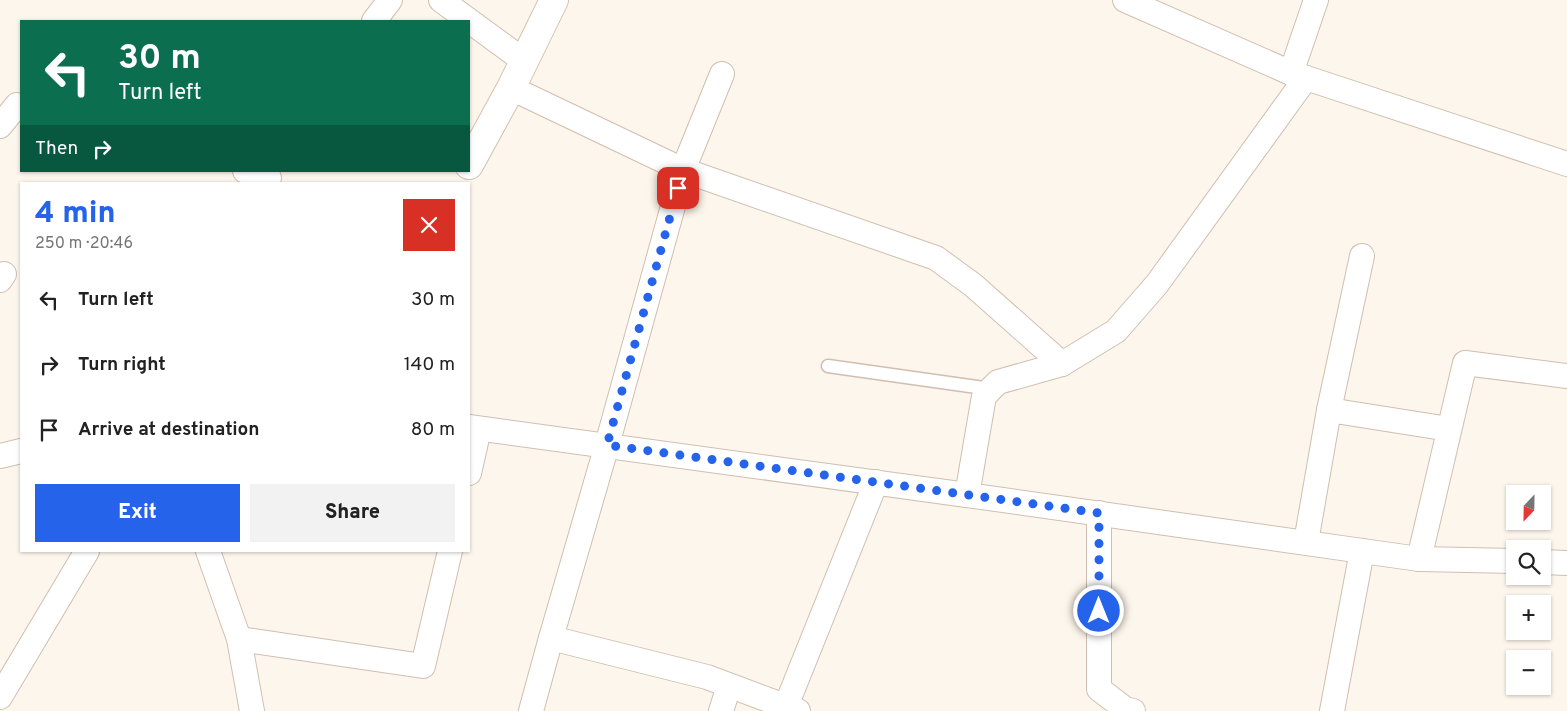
<!DOCTYPE html>
<html lang="en">
<head>
<meta charset="utf-8">
<style>
	:root { --surface:#fff; --page:#f2f2f2; --text:#222; --muted:#767676; --accent:#2563eb }
	body { margin:0; font-family:Overpass,sans-serif; background:var(--page); color:var(--text); height:100vh; display:flex; flex-direction:column; font-size:19px; white-space:nowrap }
	* { box-sizing:border-box; margin:0 }
	p { font-size:16px; color:var(--muted) }
	.icon { flex:none; width:28px; height:28px; fill:none; stroke:currentColor; stroke-width:2; stroke-linecap:round; stroke-linejoin:round }
	.map { position:relative; flex:1; overflow:hidden }
	.panel { position:absolute; left:20px; top:182px; width:450px; height:370px; display:flex; flex-direction:column; background:var(--surface); border-radius:0px; box-shadow:0 1px 4px #0004 }
	.panel>* { flex:none }
	.top-card { position:absolute; left:20px; top:20px; width:450px; height:152px; border-radius:0px; box-shadow:0 1px 4px #0004; background:#0b6e4f; color:#fff; overflow:hidden }
	.needle { width:32px; rotate:202deg }
	.buttons { position:absolute; left:1506px; top:485px; display:grid; gap:10px }
	.buttons a { display:grid; place-items:center; width:45px; height:45px; border-radius:0px; background:var(--surface); box-shadow:0 1px 4px #0004; font-size:25px }
	.pin { position:absolute; display:grid; place-items:center; width:42px; height:42px; color:#fff; margin:-21px; border-radius:10px; box-shadow:0 2px 8px #0006 }
	.me { position:absolute; width:55px; margin:-28px; rotate:0deg; stroke-linejoin:round; filter:drop-shadow(0 0 4px #0008) }
	.turn { display:flex; align-items:center; gap:18px; height:105px; padding:0 15px; font-size:22px }
	.turn .icon { width:65px; height:65px; stroke-width:2.5 }
	.turn b { display:block; font-size:35px; line-height:42px }
	.then { display:flex; align-items:center; height:48px; padding:0 15px; background:#0003; gap:10px; font-size:19px }
	.round { display:grid; place-items:center; flex:none; width:52px; height:52px; border-radius:0px; background:var(--page) }
	.headline { display:flex; align-items:center; justify-content:space-between; height:85px; padding:0 15px }
	h1 { font-size:30px; font-weight:800; line-height:38px; color:var(--accent) }
	.primary-button { display:flex; gap:10px; margin-top:auto; padding:10px 15px }
	.primary-button a { flex:1; height:58px; border-radius:0px; background:var(--accent); color:#fff; font-size:20px; font-weight:800; line-height:58px; text-align:center }
	.primary-button a+a { background:var(--page); color:var(--text) }
	ul { padding:0; list-style:none }
	li { display:flex; align-items:center; gap:15px; height:65px; padding:0 15px }
	li div { flex:1 }
	li b { display:block; font-size:19px }
	li em { font-style:normal }
	.map>svg:first-child { display:block }
</style>
</head>
<body>
<div class="map">
<svg width="1567" height="711" viewBox="0 0 1567 711">
	<rect width="100%" height="100%" fill="#fdf6ec"/>
	<g fill="none" stroke-linecap="round" stroke-linejoin="round">
		<defs>
			<path id="service" d="M 828,366 L 991,389"/>
			<g id="minor">
				<path d="M 441,0 L 524,61"/>
				<path d="M 1125,0 L 1291,73 L 1567,164"/>
				<path d="M 374,21 L 390,0"/>
				<path d="M 1291,73 L 1316,0"/>
				<path d="M 722,74 L 683,170 L 607,445 L 551,638 L 707,677 L 798,711"/>
				<path d="M 511,88 L 683,170 L 936,258 L 973,285 L 1062,364"/>
				<path d="M 0,126 L 17,105"/>
				<path d="M 245,171 L 269,178"/>
				<path d="M 0,280 L 4,274"/>
				<path d="M 1329,410 L 1362,256"/>
				<path d="M 469,427 L 967,495 L 1419,559 L 1515,561"/>
				<path d="M 0,456 L 21,451"/>
				<path d="M 469,473 L 479,429"/>
				<path d="M 967,495 L 984,396 L 998,382 L 1062,364 L 1116,331 L 1157,284 L 1306,78"/>
				<path d="M 1099,513 L 1099,689 L 1125,709 L 1133,711"/>
				<path d="M 1306,542 L 1329,410 L 1449,429"/>
				<path d="M 208,551 L 239,639 L 252,711"/>
				<path d="M 1419,559 L 1465,363 L 1567,376"/>
				<path d="M 1542,562 L 1567,563"/>
				<path d="M 239,639 L 423,666 L 450,551"/>
				<path d="M 0,697 L 87,551"/>
				<path d="M 786,706 L 876,482"/>
				<path d="M 531,711 L 551,638"/>
				<path d="M 721,711 L 729,686"/>
				<path d="M 1332,711 L 1362,551"/>
			</g>
			<path id="secondary" d="M 469,165 L 511,88 L 554,0"/>
		</defs>
		<use href="#service" stroke="#d1beb0" stroke-width="15"/>
		<use href="#minor" stroke="#d1beb0" stroke-width="26"/>
		<use href="#secondary" stroke="#d6c0b0" stroke-width="30"/>
		<use href="#service" stroke="#fff" stroke-width="12"/>
		<use href="#minor" stroke="#fff" stroke-width="24"/>
		<use href="#secondary" stroke="#fff" stroke-width="28"/>
	</g>
	<g fill="none" stroke-linecap="round" stroke-linejoin="round">
		<path stroke="#2563eb" stroke-width="9" stroke-dasharray="0 16.2" d="M 678,188 L 607,445 L 1099,513 L 1099,611"/>
	</g>
</svg>
<div class="buttons">
<a><svg class="needle" viewBox="-14 -14 28 28"><path d="M0-13l5 13h-10z" fill="#e53935"/><path d="M0 13l5-13h-10z" fill="#767676"/></svg></a>
<a><svg class="icon" aria-label="search" viewBox="0 0 24 24"><circle cx="10" cy="10" r="6"/><path d="M15 15l6 6"/></svg></a>
<a>+</a>
<a>−</a>
</div>
<div class="pin" style="left:678px;top:188px;background:#d93025"><svg class="icon" aria-label="arrive" viewBox="0 0 24 24"><path d="M6 21V4h12l-3 4 3 4H6"/></svg></div>
<svg class="me" style="left:1099px;top:611px" viewBox="-20 -20 40 40"><circle r="17" fill="#2563eb" stroke="#fff" stroke-width="3"/><path d="M0-11L8 9 0 5-8 9z" fill="#fff"/></svg>
<div class="top-card">
<div class="turn"><svg class="icon" aria-label="left" viewBox="0 0 24 24"><path d="M17 20v-9H6M10 6l-5 5 5 5"/></svg><div><b>30 m</b>Turn left</div></div>
<div class="then">Then<svg class="icon" aria-label="right" viewBox="0 0 24 24"><path d="M7 20v-9h11M14 6l5 5-5 5"/></svg></div>
</div>
<section class="panel">
<div class="headline"><div><h1>4 min</h1><p>250 m · 20:46</p></div><a class="round" style="background:#d93025;color:#fff"><svg class="icon" aria-label="close" viewBox="0 0 24 24"><path d="M6 6l12 12M18 6L6 18"/></svg></a></div>
<ul>
<li><svg class="icon" aria-label="left" viewBox="0 0 24 24"><path d="M17 20v-9H6M10 6l-5 5 5 5"/></svg><div><b>Turn left</b></div><em>30 m</em></li>
<li><svg class="icon" aria-label="right" viewBox="0 0 24 24"><path d="M7 20v-9h11M14 6l5 5-5 5"/></svg><div><b>Turn right</b></div><em>140 m</em></li>
<li><svg class="icon" aria-label="arrive" viewBox="0 0 24 24"><path d="M6 21V4h12l-3 4 3 4H6"/></svg><div><b>Arrive at destination</b></div><em>80 m</em></li>
</ul>
<div class="primary-button"><a>Exit</a><a>Share</a></div>
</section>
</div>
</body>
</html>
